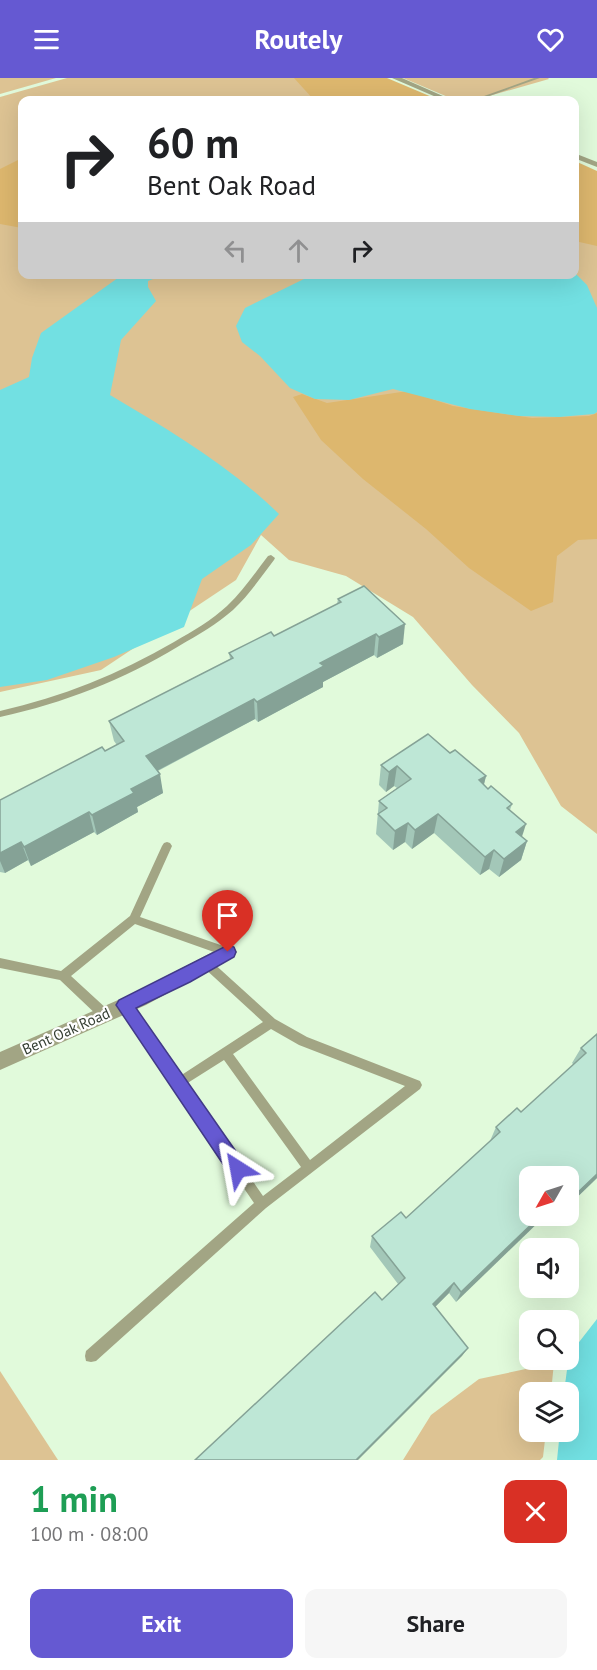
<!DOCTYPE html>
<html lang="en">
<head>
<meta charset="utf-8">
<style>
	:root { --surface:#fff; --page:#f6f6f6; --text:#202124; --muted:#757577; --accent:#6559d2 }
	body { margin:0; font-family:"PT Sans",sans-serif; background:var(--page); color:var(--text); height:100vh; display:flex; flex-direction:column; font-size:22px; white-space:nowrap }
	* { box-sizing:border-box; margin:0 }
	p { font-size:20px; color:var(--muted) }
	.icon { flex:none; width:33px; height:33px; fill:none; stroke:currentColor; stroke-width:2; stroke-linecap:round; stroke-linejoin:round }
	.map { position:relative; height:1382px; overflow:hidden }
	.details { display:flex; flex-direction:column; background:var(--surface); flex:1 }
	.details>* { flex:none }
	.hud { position:absolute; left:18px; top:18px; width:561px; height:183px; border-radius:12px; box-shadow:0 6px 24px #0002; background:#fff; color:var(--text); overflow:hidden }
	.needle { width:39px; rotate:231deg }
	.fabs { position:absolute; left:519px; top:1088px; display:grid; gap:12px }
	.fabs a { display:grid; place-items:center; width:60px; height:60px; border-radius:12px; background:var(--surface); box-shadow:0 6px 24px #0002; font-size:30px }
	.pin { position:absolute; display:grid; place-items:center; width:51px; height:51px; color:#fff; margin:-62px -26px; border-radius:50% 50% 50% 0; rotate:-45deg; box-shadow:0 0 6px #0007 }
	.pin .icon { rotate:45deg }
	.me { position:absolute; width:66px; margin:-33px; rotate:326deg; stroke-linejoin:round; filter:drop-shadow(0 0 4px #0008) }
	.turn { display:flex; align-items:center; gap:21px; height:126px; padding:0 30px; font-size:27px }
	.turn .icon { width:78px; height:78px; stroke-width:2.5 }
	.turn b { display:block; font-size:42px; line-height:51px }
	.lanes { display:flex; align-items:center; height:57px; padding:0 30px; background:#0003; justify-content:center; gap:30px; direction:ltr }
	.lanes .off { opacity:.35 }
	.round { display:grid; place-items:center; flex:none; width:63px; height:63px; border-radius:12px; background:var(--page) }
	.head { display:flex; align-items:center; justify-content:space-between; height:102px; padding:0 30px }
	h1 { font-size:36px; font-weight:700; line-height:45px; color:#1e9e55 }
	.button { display:flex; gap:12px; margin-top:auto; padding:12px 30px }
	.button a { flex:1; height:69px; border-radius:12px; background:var(--accent); color:#fff; font-size:24px; font-weight:700; line-height:69px; text-align:center }
	.button a+a { background:var(--page); color:var(--text) }
	header { display:flex; justify-content:space-between; align-items:center; height:78px; padding:0 30px; background:var(--accent); color:#fff; font-size:27px; font-weight:700 }
	.map>svg:first-child { display:block }
</style>
</head>
<body>
<header><svg class="icon" aria-label="menu" viewBox="0 0 24 24"><path d="M4 6h16M4 12h16M4 18h16"/></svg>Routely<svg class="icon" aria-label="heart" viewBox="0 0 24 24"><path d="M12 20l-8-8c-3-5 5-10 8-4 3-6 11-1 8 4z"/></svg></header>
<div class="map">
<svg width="597" height="1382" viewBox="0 0 597 1382">
	<rect width="100%" height="100%" fill="#e1fadb"/>
	<g fill="#ddc393">
		<path d="M 0,0 L 56,0 L 0,16 Z"/>
		<path d="M 67,0 L 384,0 L 434,22 L 22,22 L 22,196 L 574,196 L 575,86 L 597,96 L 597,756 L 561,728 L 519,655 L 472,607 L 413,539 L 346,498 L 289,482 L 261,457 L 236,502 L 101,592 L 0,614 L 0,19 Z"/>
		<path d="M 403,0 L 548,0 L 549,1 L 475,22 L 455,22 Z"/>
		<path d="M 554,1285 L 551,1314 L 530,1314 L 530,1353 L 546,1353 L 543,1379 L 540,1382 L 403,1382 L 431,1337 L 479,1301 Z"/>
		<path d="M 0,1293 L 58,1382 L 0,1382 Z"/>
	</g>
	<g fill="#ddb76e">
		<path d="M 294,0 L 387,0 L 439,22 L 314,22 Z"/>
		<path d="M 22,80 L 22,150 L 0,146 L 0,91 Z"/>
		<path d="M 575,83 L 597,93 L 597,168 L 575,163 Z"/>
		<path d="M 408,313 L 453,328 L 532,340 L 589,338 L 597,335 L 597,461 L 578,462 L 557,478 L 553,524 L 531,533 L 469,490 L 426,451 L 363,401 L 321,362 L 293,319 L 302,316 L 327,325 Z"/>
	</g>
	<g fill="#72e0e2">
		<path d="M 575,195 L 587,207 L 597,230 L 597,334 L 594,336 L 559,339 L 519,338 L 470,331 L 393,311 L 349,322 L 315,321 L 290,310 L 260,278 L 242,264 L 236,248 L 245,230 L 306,200 L 306,197 L 574,196 Z"/>
		<path d="M 122,197 L 163,197 L 148,203 L 148,209 L 156,223 L 121,262 L 110,317 C 169,352 230,388 279,436 L 251,467 L 202,501 L 184,549 L 114,579 L 47,602 L 0,609 L 0,312 L 29,299 L 32,280 L 41,255 Z"/>
		<path d="M 597,1241 L 597,1382 L 557,1382 L 560,1353 L 568,1353 L 568,1314 L 564,1314 L 569,1277 Z"/>
	</g>
	<g fill="none" stroke-linecap="round" stroke-linejoin="round">
		<g fill="#a2a584" fill-rule="evenodd">
			<path d="M 534,0 L 540,0 L 478,22 L 473,22 Z"/>
			<path d="M 271,477 L 275,480 L 274,482 C 261,499 249,517 233,532 C 217,546 198,557 179,568 C 123,602 64,625 0,639 L 0,633 C 62,619 119,596 174,564 C 193,553 212,542 227,528 C 243,513 255,495 268,478 Z"/>
			<path d="M 167,764 L 170,765 L 172,768 L 140,839 L 232,871 L 233,874 L 232,877 L 228,879 L 135,846 L 71,898 L 108,932 L 109,936 L 108,940 L 104,941 L 100,940 L 60,902 L 0,890 L 0,880 L 61,893 L 130,838 L 162,768 L 164,765 Z"/>
			<path d="M 207,881 L 211,883 L 275,941 L 307,959 L 420,1003 L 422,1007 L 420,1011 L 266,1130 L 96,1283 L 91,1284 L 86,1283 L 85,1278 L 86,1273 L 254,1125 L 119,927 L 120,924 L 124,922 L 128,924 L 180,998 L 263,944 L 203,889 L 202,886 L 203,883 ZM 271,951 L 299,967 L 405,1008 L 310,1082 L 233,976 ZM 224,982 L 301,1089 L 263,1118 L 186,1006 Z"/>
		</g>
		<g fill="#a2a584" fill-rule="evenodd">
			<path d="M 392,0 L 402,0 L 452,22 L 443,22 Z"/>
			<path d="M 574,75 L 597,84 L 597,89 L 574,80 Z"/>
			<path d="M 228,866 L 234,869 L 237,874 L 234,879 L 146,927 L 0,992 L 0,974 L 134,915 Z"/>
		</g>
	</g>
	<g fill="#a3c7b8">
		<path d="M 338,521 L 403,566 L 377,580 L 374,577 L 323,604 L 323,609 L 258,644 L 255,641 L 158,693 L 163,715 L 137,729 L 138,734 L 97,757 L 94,754 L 31,788 L 28,782 L 5,795 L 0,794 L 0,722 L 117,667 L 114,663 L 109,643 L 230,581 L 229,575 L 274,558 L 337,526 Z"/>
		<path d="M 450,675 L 486,698 L 484,706 L 488,711 L 512,726 L 510,732 L 522,759 L 527,763 L 521,782 L 499,799 L 489,791 L 480,797 L 434,755 L 412,771 L 405,764 L 393,772 L 376,756 L 379,723 L 397,710 L 394,708 L 386,714 L 379,707 L 381,687 Z"/>
		<path d="M 597,956 L 597,1100 L 568,1128 L 568,1098 L 456,1224 L 449,1215 L 435,1229 L 462,1278 L 382,1222 L 398,1206 L 370,1169 L 372,1158 L 406,1140 L 490,1063 L 496,1049 L 521,1034 L 574,987 L 572,985 L 581,970 Z"/>
	</g>
	<g fill="#85a296">
		<path d="M 405,546 L 403,566 L 377,580 L 379,559 Z"/>
		<path d="M 376,556 L 374,577 L 323,604 L 323,609 L 258,644 L 257,624 L 320,585 Z"/>
		<path d="M 254,621 L 255,641 L 149,697 L 146,678 Z"/>
		<path d="M 397,688 L 394,708 L 386,714 L 389,694 Z"/>
		<path d="M 160,696 L 163,715 L 137,729 L 138,734 L 97,757 L 92,737 L 131,711 Z"/>
		<path d="M 486,698 L 481,718 L 479,702 Z"/>
		<path d="M 89,734 L 94,754 L 31,788 L 24,769 Z"/>
		<path d="M 438,736 L 434,755 L 412,771 L 415,752 Z"/>
		<path d="M 408,745 L 405,764 L 393,772 L 395,753 Z"/>
		<path d="M 526,746 L 520,765 L 516,754 Z"/>
		<path d="M 527,763 L 521,782 L 499,799 L 504,781 Z"/>
		<path d="M 21,764 L 28,782 L 5,795 L 0,783 L 0,775 Z"/>
		<path d="M 494,772 L 489,791 L 480,797 L 485,779 Z"/>
		<path d="M 597,1096 L 597,1100 L 568,1128 L 568,1126 L 573,1119 Z"/>
		<path d="M 541,1137 L 546,1137 L 456,1224 L 461,1214 Z"/>
		<path d="M 454,1205 L 449,1215 L 429,1235 L 433,1226 Z"/>
		<path d="M 468,1270 L 462,1278 L 358,1382 L 356,1382 Z"/>
	</g>
	<g fill="#bee7d6" stroke="#85a296" stroke-width="1.5">
		<path d="M 364,508 L 405,546 L 379,559 L 376,556 L 320,585 L 324,588 L 257,624 L 254,621 L 146,678 L 160,696 L 131,711 L 134,715 L 92,737 L 89,734 L 24,769 L 21,764 L 0,775 L 0,722 L 102,669 L 105,673 L 124,663 L 109,643 L 233,580 L 229,575 L 271,554 L 274,558 L 341,524 L 338,521 Z"/>
		<path d="M 428,656 L 450,675 L 455,672 L 486,698 L 479,702 L 488,711 L 491,708 L 512,726 L 507,730 L 526,746 L 516,754 L 527,763 L 504,781 L 494,772 L 485,779 L 438,736 L 415,752 L 408,745 L 395,753 L 378,736 L 387,730 L 379,723 L 411,701 L 397,688 L 389,694 L 381,687 Z"/>
		<path d="M 597,956 L 597,1096 L 573,1119 L 568,1114 L 568,1098 L 530,1098 L 530,1137 L 541,1137 L 461,1214 L 454,1205 L 433,1226 L 468,1270 L 356,1382 L 195,1382 L 375,1214 L 382,1222 L 405,1200 L 372,1158 L 401,1134 L 406,1140 L 500,1054 L 496,1049 L 517,1030 L 521,1034 L 586,975 L 581,970 Z"/>
	</g>
	<path fill="#6559d2" stroke="#423a88" stroke-width="1.5" d="M 228,867 L 234,869 L 236,874 L 234,879 L 190,904 L 136,930 L 244,1085 L 247,1091 L 244,1098 L 238,1100 L 231,1098 L 116,927 L 119,922 Z"/>
	<g text-anchor="middle" dominant-baseline="central" stroke-width="4.5" stroke-linejoin="round" paint-order="stroke">
		<g font-size="15" fill="#353f33" stroke="#fff">
			<text transform="translate(66 953) rotate(-24)">Bent Oak Road</text>
		</g>
	</g>
</svg>
<div class="fabs">
<a><svg class="needle" viewBox="-14 -14 28 28"><path d="M0-13l5 13h-10z" fill="#e53935"/><path d="M0 13l5-13h-10z" fill="#757577"/></svg></a>
<a><svg class="icon" aria-label="sound" viewBox="0 0 24 24"><path d="M4 9h4l5-4v14l-5-4H4zM17 9q2 3 0 6"/></svg></a>
<a><svg class="icon" aria-label="search" viewBox="0 0 24 24"><circle cx="10" cy="10" r="6"/><path d="M15 15l6 6"/></svg></a>
<a><svg class="icon" aria-label="layers" viewBox="0 0 24 24"><path d="M12 4l9 5-9 5-9-5zM3 14l9 5 9-5"/></svg></a>
</div>
<div class="pin" style="left:228px;top:874px;background:#d93025"><svg class="icon" aria-label="arrive" viewBox="0 0 24 24"><path d="M6 21V4h12l-3 4 3 4H6"/></svg></div>
<svg class="me" style="left:238px;top:1091px" viewBox="-20 -20 40 40"><path d="M0-17L14 15 0 8-14 15z" fill="#6559d2" stroke="#fff" stroke-width="4"/></svg>
<div class="hud">
<div class="turn"><svg class="icon" aria-label="right" viewBox="0 0 24 24"><path d="M7 20v-9h11M14 6l5 5-5 5"/></svg><div><b>60 m</b>Bent Oak Road</div></div>
<div class="lanes"><svg class="icon off" aria-label="left" viewBox="0 0 24 24"><path d="M17 20v-9H6M10 6l-5 5 5 5"/></svg><svg class="icon off" aria-label="ahead" viewBox="0 0 24 24"><path d="M12 20V5M6 11l6-6 6 6"/></svg><svg class="icon" aria-label="right" viewBox="0 0 24 24"><path d="M7 20v-9h11M14 6l5 5-5 5"/></svg></div>
</div>
</div>
<section class="details">
<div class="head"><div><h1>1 min</h1><p>100 m · 08:00</p></div><a class="round" style="background:#d93025;color:#fff"><svg class="icon" aria-label="close" viewBox="0 0 24 24"><path d="M6 6l12 12M18 6L6 18"/></svg></a></div>
<div class="button"><a>Exit</a><a>Share</a></div>
</section>
</body>
</html>
